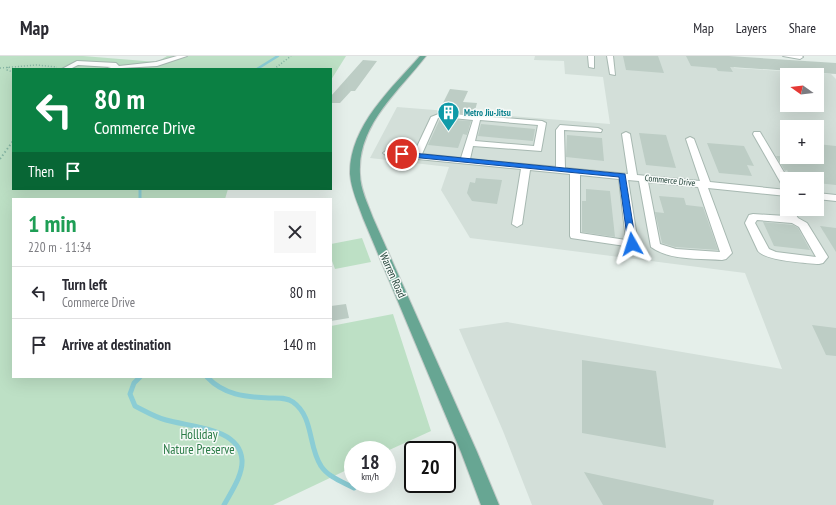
<!DOCTYPE html>
<html lang="en">
<head>
<meta charset="utf-8">
<style>
	:root { --surface:#fff; --page:#f7f7f7; --text:#2b2b33; --muted:#7c7c81; --line:#e1e1e2 }
	body { margin:0; font-family:"PT Sans Narrow",sans-serif; background:var(--page); color:var(--text); height:100vh; display:flex; flex-direction:column; font-size:15px; white-space:nowrap }
	* { box-sizing:border-box; margin:0 }
	p { font-size:13px; color:var(--muted) }
	.icon { flex:none; width:22px; height:22px; fill:none; stroke:currentColor; stroke-width:2; stroke-linecap:round; stroke-linejoin:round }
	.map { position:relative; flex:1; overflow:hidden }
	.panel { position:absolute; left:12px; top:142px; width:320px; height:180px; display:flex; flex-direction:column; background:var(--surface); border-radius:0px; box-shadow:0 4px 16px #0002 }
	.panel>* { flex:none }
	.top-card { position:absolute; left:12px; top:12px; width:320px; height:122px; border-radius:0px; box-shadow:0 4px 16px #0002; background:#0b8043; color:#fff; overflow:hidden }
	.needle { width:26px; rotate:284deg }
	.controls { position:absolute; left:780px; top:12px; display:grid; gap:8px }
	.controls a { display:grid; place-items:center; width:44px; height:44px; border-radius:0px; background:var(--surface); box-shadow:0 4px 16px #0002; font-size:20px }
	.speed { position:absolute; left:344px; top:385px; display:flex; gap:8px; font-size:20px; font-weight:700; text-align:center }
	.speed>* { display:grid; place-content:center; width:52px; height:52px; border-radius:50%; background:var(--surface); box-shadow:0 4px 16px #0002; line-height:1 }
	.speed small { font-size:10px; font-weight:400 }
	.speed .limit { border:2px solid #111; border-radius:6px; background:#fff; color:#111 }
	.pin { position:absolute; display:grid; place-items:center; width:34px; height:34px; color:#fff; margin:-17px; border:2px solid #fff; border-radius:50%; box-shadow:0 1px 4px #0007 }
	.me { position:absolute; width:44px; margin:-22px; rotate:354deg; stroke-linejoin:round; filter:drop-shadow(0 0 3px #0008) }
	.turn { display:flex; align-items:center; gap:14px; height:84px; padding:0 16px; font-size:18px }
	.turn .icon { width:52px; height:52px; stroke-width:2.5 }
	.turn b { display:block; font-size:28px; line-height:34px }
	.then { display:flex; align-items:center; height:38px; padding:0 16px; background:#0003; gap:8px; font-size:15px }
	.round { display:grid; place-items:center; flex:none; width:42px; height:42px; border-radius:0px; background:var(--page) }
	.summary { display:flex; align-items:center; justify-content:space-between; height:68px; padding:0 16px }
	h1 { font-size:24px; font-weight:700; line-height:30px; color:#1e9e55 }
	ul { padding:0; list-style:none }
	li { display:flex; align-items:center; gap:12px; height:52px; padding:0 16px; border-top:1px solid var(--line) }
	li div { flex:1 }
	li b { display:block; font-size:15px }
	li em { font-style:normal }
	header { display:flex; align-items:center; gap:24px; box-sizing:border-box; height:56px; padding:0 20px; background:var(--surface); border-bottom:1px solid var(--line) }
	header strong { font-size:19px }
	nav { display:flex; gap:22px; margin-inline-start:auto; font-size:14px }
	.map>svg:first-child { display:block }
</style>
</head>
<body>
<header>
<strong>Map</strong>
<nav><a>Map</a><a>Layers</a><a>Share</a></nav>
</header>
<div class="map">
<svg width="836" height="449" viewBox="0 0 836 449">
	<rect width="100%" height="100%" fill="#e5efea"/>
	<path fill="#d3dfd9" fill-rule="evenodd" d="M 535,0 L 727,0 L 734,12 L 831,18 L 836,23 L 836,449 L 532,449 L 503,375 L 459,273 L 507,266 L 782,313 L 745,217 L 470,182 L 441,134 L 449,111 L 370,102 L 397,51 L 610,68 L 603,21 L 565,18 L 564,5 L 534,4 ZM 787,19 L 817,19 L 817,49 L 787,49 ZM 787,71 L 817,71 L 817,101 L 787,101 ZM 787,123 L 817,123 L 817,153 L 787,153 Z"/>
	<g fill="#bde0c5">
		<path d="M 0,0 L 83,0 L 157,6 L 167,0 L 346,0 L 331,24 L 331,13 L 13,13 L 13,133 L 228,133 L 225,143 L 13,143 L 13,321 L 331,321 L 331,270 L 393,258 L 431,375 L 387,395 L 353,394 L 353,411 L 273,449 L 0,449 Z"/>
		<path d="M 362,182 L 371,206 L 335,213 L 331,202 L 331,188 Z"/>
	</g>
	<g fill="none" stroke-linecap="round" stroke-linejoin="round">
		<path stroke="#8bcdd5" stroke-width="2.5" d="M 257,13 L 278,0"/>
		<path stroke="#8bcdd5" stroke-width="3" d="M 140,133 L 140,143"/>
		<g stroke="#8bcdd5" stroke-width="5">
			<path d="M 140,321 L 134,327 L 130,338 L 135,350 C 145,355 155,361 166,364 C 189,371 240,371 242,404 C 243,419 231,436 224,449"/>
			<path d="M 207,321 C 224,339 245,341 269,342 C 277,342 286,341 293,346 C 314,361 308,391 321,410 C 328,421 343,426 354,432"/>
		</g>
	</g>
	<g fill="#bdcdc5">
		<path d="M 623,0 L 658,0 L 664,17 L 626,14 Z"/>
		<path d="M 686,0 L 729,0 L 836,7 L 836,18 L 730,11 L 733,16 L 718,15 L 716,12 L 691,10 Z"/>
		<path d="M 363,4 L 377,5 L 355,35 L 351,35 L 340,47 L 331,47 L 331,40 Z"/>
		<path d="M 450,33 L 468,35 L 463,46 L 477,47 L 474,58 L 443,56 L 446,51 L 442,49 Z"/>
		<path d="M 440,63 L 471,65 L 467,79 L 463,78 L 458,92 L 428,89 Z"/>
		<path d="M 481,68 L 535,73 L 533,85 L 478,80 Z"/>
		<path d="M 639,77 L 666,79 L 676,112 L 646,109 Z"/>
		<path d="M 567,79 L 602,82 L 604,105 L 566,101 Z"/>
		<path d="M 707,87 L 744,90 L 754,110 L 747,109 L 752,120 L 719,117 Z"/>
		<path d="M 817,88 L 836,90 L 836,129 L 817,127 L 817,123 L 795,123 L 792,118 L 789,118 L 787,114 L 785,115 L 776,100 L 817,101 Z"/>
		<path d="M 476,122 L 502,124 L 497,148 L 472,145 L 467,137 L 470,126 L 475,127 Z"/>
		<path d="M 586,133 L 610,135 L 615,181 L 582,176 L 582,145 L 586,145 Z"/>
		<path d="M 659,140 L 684,142 L 686,149 L 703,151 L 718,194 L 675,191 L 662,187 L 655,156 L 664,157 Z"/>
		<path d="M 763,166 L 793,169 L 798,172 L 810,194 L 774,190 Z"/>
		<path d="M 820,170 L 836,172 L 836,196 Z"/>
		<path d="M 346,248 L 349,262 L 331,265 L 331,250 Z"/>
		<path d="M 812,269 L 836,272 L 836,300 L 826,299 Z"/>
		<path d="M 582,304 L 656,315 L 666,392 L 582,377 Z"/>
		<path d="M 584,416 L 714,444 L 713,449 L 603,449 Z"/>
	</g>
	<g fill="none" stroke-linecap="round" stroke-linejoin="round">
		<defs>
			<g id="minor">
				<path d="M 177,0 L 187,0 L 157,10 L 104,13 L 111,11 L 78,9 L 70,13 L 62,13 L 77,5 L 116,7 L 119,10 L 156,6 Z"/>
				<path d="M 588,0 L 594,0 L 594,12 L 589,11 Z"/>
				<path d="M 607,0 L 613,0 L 615,19 L 610,18 Z"/>
				<path d="M 783,0 L 802,0 L 803,1 L 800,3 Z"/>
				<path d="M 441,57 L 542,65 L 546,67 L 541,95 L 473,90 L 470,103 L 556,111 L 556,74 L 560,69 L 598,72 L 602,74 L 601,76 L 564,74 L 565,112 L 628,118 L 622,78 L 626,76 L 630,78 L 637,119 L 700,125 L 686,83 L 690,81 L 694,83 L 710,126 L 787,134 L 787,140 L 708,132 L 732,197 L 726,203 L 722,204 C 700,202 670,205 651,191 L 639,125 L 628,124 L 638,188 L 636,190 L 632,191 L 571,182 L 570,180 L 570,118 L 530,114 L 522,168 L 517,171 L 512,168 L 521,113 L 387,100 L 383,97 L 387,94 L 414,97 L 431,61 ZM 442,61 L 473,64 L 461,102 L 422,98 L 438,62 ZM 480,64 L 538,69 L 534,90 L 475,85 ZM 580,119 L 619,123 L 626,184 L 580,177 ZM 648,126 L 698,131 L 720,196 L 676,193 L 660,188 Z"/>
				<path d="M 754,76 L 760,76 L 788,123 L 787,132 L 782,129 L 753,78 Z"/>
				<path d="M 817,137 L 836,139 L 836,145 L 817,143 Z"/>
				<path d="M 787,150 L 787,153 L 792,153 L 798,162 L 807,167 L 828,201 L 823,207 L 819,208 C 806,207 766,205 758,195 L 745,167 L 749,159 L 753,158 L 786,160 L 782,153 ZM 757,164 L 792,167 L 799,171 L 816,201 L 776,196 L 769,193 L 755,167 Z"/>
			</g>
			<path id="major" d="M 420,0 L 426,0 C 399,35 357,69 360,118 C 360,133 368,148 373,162 L 477,396 L 499,449 L 481,449 L 461,396 L 363,162 C 358,148 351,133 350,118 C 349,71 391,33 420,0 Z"/>
		</defs>
		<use href="#minor" stroke="#a7b8b1" stroke-width="2"/>
		<use href="#major" stroke="#c1cac7" stroke-width="2"/>
		<g stroke="#84b4a3" stroke-width="1.5" stroke-dasharray="1 2" stroke-linecap="butt">
			<path d="M 8,11 L 7,14 L 13,16"/>
			<path d="M 0,12 L 36,9 L 57,11"/>
			<path d="M 274,13 L 291,0"/>
		</g>
		<path stroke="#84b4a3" stroke-width="2" stroke-dasharray="1.5 2.5" stroke-linecap="butt" d="M 0,103 L 13,85"/>
		<use href="#minor" fill="#fff" fill-rule="evenodd"/>
		<use href="#major" fill="#67a693" fill-rule="evenodd"/>
	</g>
	<path fill="#1a73e8" stroke="#114b97" d="M 402,96 L 625,118 L 636,188 L 632,190 L 628,188 L 619,121 L 400,100 L 400,97 Z"/>
	<defs>
		<symbol id="building-pin" viewBox="-11 -11 22 30"><path d="M0 17L-7.5 6A9.5 9.5 0 1 1 7.5 6Z" fill="#0f9aa8" stroke="#f6faf8"/><path d="M-4-6H4V6H1V3H-1V6H-4ZM-2.5-4.3h1.7v1.8h-1.7ZM.8-4.3h1.7v1.8H.8ZM-2.5-1h1.7V.8h-1.7ZM.8-1h1.7V.8H.8Z" fill="#fff"/></symbol>
	</defs>
	<g fill-rule="evenodd">
		<use href="#building-pin" x="436" y="44" width="25" height="34"/>
	</g>
	<g text-anchor="middle" dominant-baseline="central" stroke-width="3" stroke-linejoin="round" paint-order="stroke">
		<g font-size="9" font-weight="bold" fill="#0d838f" stroke="#f6faf8" text-anchor="start">
			<text x="464" y="56">Metro Jiu-Jitsu</text>
		</g>
		<g font-size="9" fill="#224238" stroke="#f6faf8">
			<text transform="translate(670 124) rotate(6)">Commerce Drive</text>
		</g>
		<g font-size="11" fill="#224238" stroke="#f6faf8">
			<text transform="translate(393 219) rotate(66)">Warren Road</text>
		</g>
		<g font-size="13" fill="#2a7b46" stroke="#f6faf8">
			<text x="199" y="378">Holliday<tspan x="199" dy="15">Nature Preserve</tspan></text>
		</g>
	</g>
</svg>
<div class="controls">
<a><svg class="needle" viewBox="-14 -14 28 28"><path d="M0-13l5 13h-10z" fill="#e53935"/><path d="M0 13l5-13h-10z" fill="#7c7c81"/></svg></a>
<a>+</a>
<a>−</a>
</div>
<div class="speed"><div>18<small>km/h</small></div><div class="limit">20</div></div>
<div class="pin" style="left:402px;top:98px;background:#d93025"><svg class="icon" aria-label="arrive" viewBox="0 0 24 24"><path d="M6 21V4h12l-3 4 3 4H6"/></svg></div>
<svg class="me" style="left:632px;top:188px" viewBox="-20 -20 40 40"><path d="M0-17L14 15 0 8-14 15z" fill="#1a73e8" stroke="#fff" stroke-width="4"/></svg>
<div class="top-card">
<div class="turn"><svg class="icon" aria-label="left" viewBox="0 0 24 24"><path d="M17 20v-9H6M10 6l-5 5 5 5"/></svg><div><b>80 m</b>Commerce Drive</div></div>
<div class="then">Then<svg class="icon" aria-label="arrive" viewBox="0 0 24 24"><path d="M6 21V4h12l-3 4 3 4H6"/></svg></div>
</div>
<section class="panel">
<div class="summary"><div><h1>1 min</h1><p>220 m · 11:34</p></div><a class="round"><svg class="icon" aria-label="close" viewBox="0 0 24 24"><path d="M6 6l12 12M18 6L6 18"/></svg></a></div>
<ul>
<li><svg class="icon" aria-label="left" viewBox="0 0 24 24"><path d="M17 20v-9H6M10 6l-5 5 5 5"/></svg><div><b>Turn left</b><p>Commerce Drive</p></div><em>80 m</em></li>
<li><svg class="icon" aria-label="arrive" viewBox="0 0 24 24"><path d="M6 21V4h12l-3 4 3 4H6"/></svg><div><b>Arrive at destination</b></div><em>140 m</em></li>
</ul>
</section>
</div>
</body>
</html>
